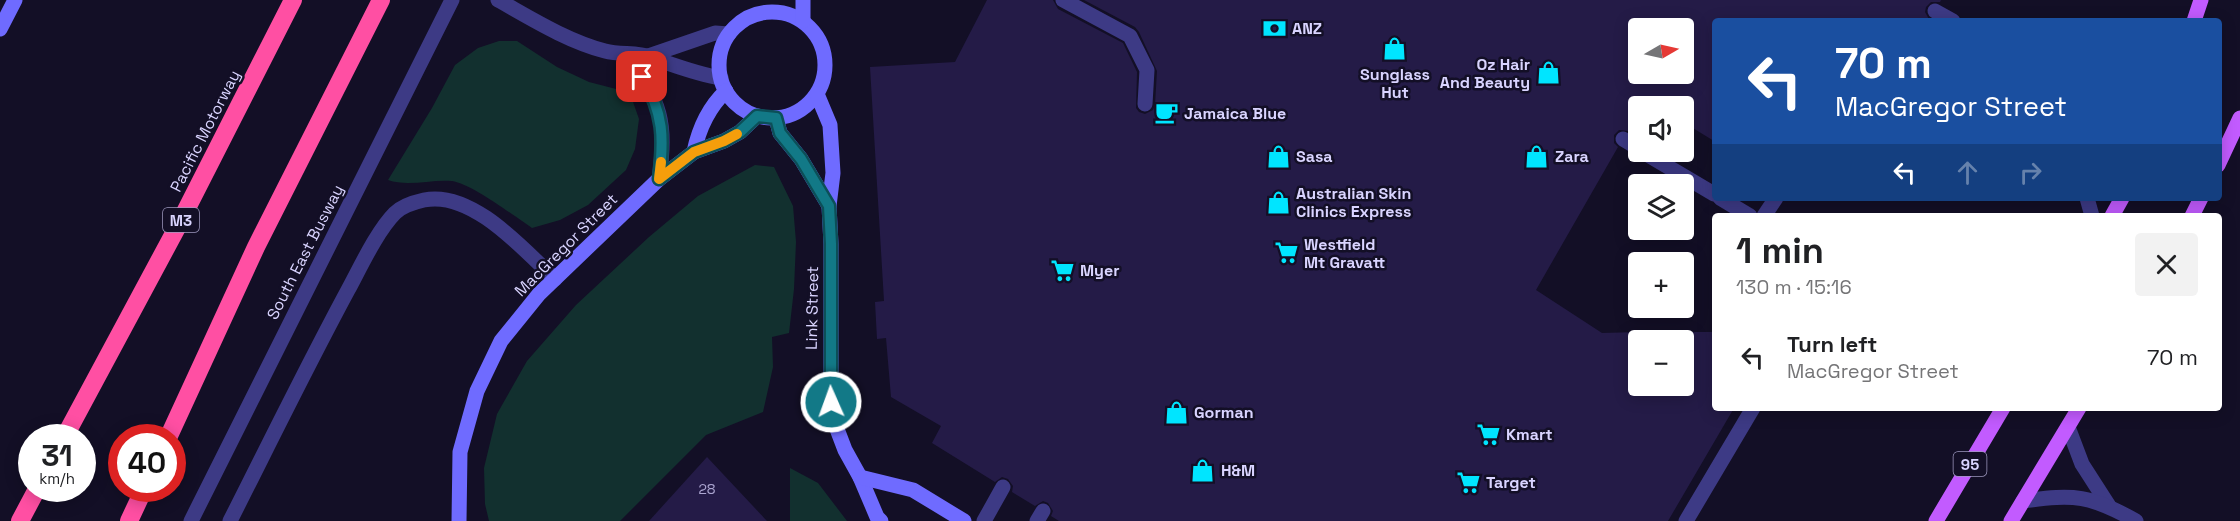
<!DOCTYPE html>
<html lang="en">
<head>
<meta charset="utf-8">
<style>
	:root { --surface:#fff; --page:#f2f2f2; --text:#202124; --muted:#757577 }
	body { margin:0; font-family:"Space Grotesk",sans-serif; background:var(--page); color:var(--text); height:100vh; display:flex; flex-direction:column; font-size:22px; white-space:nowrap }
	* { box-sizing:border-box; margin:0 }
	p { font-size:20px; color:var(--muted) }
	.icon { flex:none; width:33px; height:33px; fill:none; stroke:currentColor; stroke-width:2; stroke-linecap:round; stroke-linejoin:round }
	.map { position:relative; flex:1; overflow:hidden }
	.panel { position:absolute; left:1712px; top:213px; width:510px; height:198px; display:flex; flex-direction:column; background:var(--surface); border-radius:6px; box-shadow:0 3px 15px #0003 }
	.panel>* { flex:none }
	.guide { position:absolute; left:1712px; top:18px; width:510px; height:183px; border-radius:6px; box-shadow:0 3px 15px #0003; background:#1a4fa0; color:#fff; overflow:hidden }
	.needle { width:39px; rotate:81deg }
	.fabs { position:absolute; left:1628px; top:18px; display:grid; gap:12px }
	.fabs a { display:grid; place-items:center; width:66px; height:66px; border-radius:6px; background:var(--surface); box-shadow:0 3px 15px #0003; font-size:30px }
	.speed { position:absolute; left:18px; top:424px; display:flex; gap:12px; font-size:30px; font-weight:700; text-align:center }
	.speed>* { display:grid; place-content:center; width:78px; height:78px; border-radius:50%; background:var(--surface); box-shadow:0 3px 15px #0003; line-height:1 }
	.speed small { font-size:15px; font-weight:400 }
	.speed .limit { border:9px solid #d22; background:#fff; color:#111 }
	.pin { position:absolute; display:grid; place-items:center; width:51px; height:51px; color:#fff; margin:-26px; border-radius:12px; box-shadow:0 3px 9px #0006 }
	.me { position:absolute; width:66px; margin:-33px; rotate:358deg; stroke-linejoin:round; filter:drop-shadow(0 0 4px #0008) }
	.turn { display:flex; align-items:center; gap:21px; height:126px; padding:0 24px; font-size:27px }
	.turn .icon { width:78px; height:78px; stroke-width:2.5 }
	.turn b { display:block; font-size:42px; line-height:51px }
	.lanes { display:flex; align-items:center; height:57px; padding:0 24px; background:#0003; justify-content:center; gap:30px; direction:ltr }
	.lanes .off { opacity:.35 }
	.round { display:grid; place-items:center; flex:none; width:63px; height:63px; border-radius:6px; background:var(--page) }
	.headline { display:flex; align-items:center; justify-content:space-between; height:102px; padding:0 24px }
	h1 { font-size:36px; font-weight:700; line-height:45px }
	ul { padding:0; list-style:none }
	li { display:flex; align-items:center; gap:18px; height:84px; padding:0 24px }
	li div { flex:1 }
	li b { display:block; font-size:22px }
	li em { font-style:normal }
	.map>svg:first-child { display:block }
</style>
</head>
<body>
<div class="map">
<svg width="2240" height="521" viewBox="0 0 2240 521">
	<rect width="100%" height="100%" fill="#130f26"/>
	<g fill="#12302f">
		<path d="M 499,41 L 517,41 L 557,67 L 589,82 L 620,90 L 632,99 L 639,119 L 635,149 L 626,170 L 588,205 L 560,220 L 532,228 C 514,216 472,184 452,181 C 431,179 409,187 388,180 L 432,108 L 455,65 L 478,48 Z"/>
		<path d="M 755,165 L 774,167 L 793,206 L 796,242 L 794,289 L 789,333 L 772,337 L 773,367 L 763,412 L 706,435 L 620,521 L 489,521 L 485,504 L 484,468 L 497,414 L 527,361 L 576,305 L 649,237 L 698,196 Z"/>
		<path d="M 790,468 L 818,483 L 847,521 L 790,521 Z"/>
	</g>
	<g fill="#241b47" fill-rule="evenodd">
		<path d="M 987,0 L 1053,0 L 1058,9 L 1123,43 L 1137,72 L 1136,108 L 1139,112 L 1145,114 L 1153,110 L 1155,105 L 1157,71 L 1139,32 L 1135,27 L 1084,0 L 1941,0 L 1940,2 L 1931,2 L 1926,7 L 1925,12 L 1930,21 L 1714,21 L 1714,141 L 1683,122 L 1683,106 L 1638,106 L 1638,113 L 1628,131 L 1619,130 L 1614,135 L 1614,143 L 1618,147 L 1536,290 L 1602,333 L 1638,332 L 1638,386 L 1683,386 L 1683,332 L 1714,332 L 1714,408 L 1734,408 L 1668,521 L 1059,521 L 1051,516 L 1053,511 L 1048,503 L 1043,501 L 1035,506 L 1012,492 L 1013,486 L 1008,479 L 1002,477 L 995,482 L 932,443 L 941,426 L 891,397 L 886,338 L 877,339 L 875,302 L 884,301 L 870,67 L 955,62 ZM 1638,28 L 1683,28 L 1683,74 L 1638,74 Z"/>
		<path d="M 707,457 L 767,521 L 649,521 Z"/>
	</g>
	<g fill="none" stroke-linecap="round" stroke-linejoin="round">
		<g stroke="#3d3a85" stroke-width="15">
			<path d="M 498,0 C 532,19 567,41 605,51 C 620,55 637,52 650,57 C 674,65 696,74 721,78"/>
			<path d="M 1063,0 L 1130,36 L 1147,70 L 1145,104"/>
			<path d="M 1935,11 L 1953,21"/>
			<path d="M 627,55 C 661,103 667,121 659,179"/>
			<path d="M 648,56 L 715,33 L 729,34"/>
			<path d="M 1623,139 L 1638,148"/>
			<path d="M 1643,152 L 1714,194"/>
			<path d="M 1720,198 L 1750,216"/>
			<path d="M 2087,198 L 2092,216"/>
			<path d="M 1764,216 L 1776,198"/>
			<path d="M 191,521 L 452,0"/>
			<path d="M 230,521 C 269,444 307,366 348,290 C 360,268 377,231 395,213 C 402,206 415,202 424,200 C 472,190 523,249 555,279"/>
			<path d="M 984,521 L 1003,487"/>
			<path d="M 1037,521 L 1043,511"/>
			<path d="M 1686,521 L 1753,408"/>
		</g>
		<g stroke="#3d3a85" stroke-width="15">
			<path d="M 2068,427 L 2082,464 L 2109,506"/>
			<path d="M 2023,501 C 2075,494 2090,495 2136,521"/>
		</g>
		<g stroke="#6f6bff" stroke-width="15">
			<circle cx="772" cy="65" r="53"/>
			<path d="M 803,21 L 803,0"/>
			<path d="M 0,29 L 15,0"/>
			<path d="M 817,94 L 830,125 L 833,173 L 829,206 L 831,244 L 831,402 L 837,429 L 845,450 L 860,477 L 877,517 L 881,521"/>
			<path d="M 776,118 L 780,133 L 801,159 L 829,206"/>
			<path d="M 694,152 C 699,128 708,108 726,91"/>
			<path d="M 860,477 L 913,490 L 964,521"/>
			<path d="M 459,521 L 460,452 L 477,391 L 501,341 L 539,294 L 659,179 L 694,152 L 724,141 L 740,132 L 757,116"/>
		</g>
		<g stroke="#c25bff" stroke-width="15">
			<path d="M 2194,21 L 2201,0"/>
			<path d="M 2218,165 L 2240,118"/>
			<path d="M 2112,216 L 2122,198"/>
			<path d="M 2192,216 L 2201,198"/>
			<path d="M 1936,521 L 2003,408"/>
			<path d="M 2011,521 L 2079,408"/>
		</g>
		<g stroke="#ff4fa3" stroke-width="18">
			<path d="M 64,438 L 180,222 L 293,0"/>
			<path d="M 168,438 L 256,247 L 381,0"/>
			<path d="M 20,521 L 37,489"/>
			<path d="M 129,521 L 144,489"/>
		</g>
	</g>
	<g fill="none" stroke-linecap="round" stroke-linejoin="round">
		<defs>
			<path id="route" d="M 642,77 C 664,113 664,139 659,179 L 694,152 L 724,141 L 740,132 L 757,116 L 776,118 L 780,133 L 801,159 L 829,206 L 831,244 L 831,402"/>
		</defs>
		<use href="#route" stroke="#0c4f58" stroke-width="15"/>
		<use href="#route" stroke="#127987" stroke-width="10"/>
		<path stroke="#f59e0b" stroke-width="10" d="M 661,162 L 659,179 L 694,152 L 724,141 L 737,134"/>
	</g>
	<defs>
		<symbol id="bank-bare" viewBox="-9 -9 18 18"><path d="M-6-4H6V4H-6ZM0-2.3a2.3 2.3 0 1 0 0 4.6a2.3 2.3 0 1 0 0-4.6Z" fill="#00e5ff" stroke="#130f26" stroke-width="2.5" paint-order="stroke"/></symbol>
		<symbol id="shop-bare" viewBox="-9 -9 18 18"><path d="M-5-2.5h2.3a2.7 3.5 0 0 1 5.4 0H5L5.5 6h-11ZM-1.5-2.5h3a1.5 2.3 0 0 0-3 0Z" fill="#00e5ff" stroke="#130f26" stroke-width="2.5" paint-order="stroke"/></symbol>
		<symbol id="cafe-bare" viewBox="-9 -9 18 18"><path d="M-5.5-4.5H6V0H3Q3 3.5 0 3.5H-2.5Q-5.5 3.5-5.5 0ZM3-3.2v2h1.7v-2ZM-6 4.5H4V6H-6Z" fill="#00e5ff" stroke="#130f26" stroke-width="2.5" paint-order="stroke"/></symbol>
		<symbol id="supermarket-bare" viewBox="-9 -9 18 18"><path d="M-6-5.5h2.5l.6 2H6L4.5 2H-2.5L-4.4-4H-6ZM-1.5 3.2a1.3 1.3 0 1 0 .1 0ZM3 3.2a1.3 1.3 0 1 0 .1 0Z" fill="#00e5ff" stroke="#130f26" stroke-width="2.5" paint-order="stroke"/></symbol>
	</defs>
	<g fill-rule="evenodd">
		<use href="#bank-bare" x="1258" y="12" width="33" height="33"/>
		<use href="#shop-bare" x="1378" y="32" width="33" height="33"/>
		<use href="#shop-bare" x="1532" y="56" width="33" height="33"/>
		<use href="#cafe-bare" x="1150" y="96" width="33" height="33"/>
		<use href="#shop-bare" x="1262" y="140" width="33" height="33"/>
		<use href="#shop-bare" x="1520" y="140" width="33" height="33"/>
		<use href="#shop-bare" x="1262" y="186" width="33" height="33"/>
		<use href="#supermarket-bare" x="1270" y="236" width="33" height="33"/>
		<use href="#supermarket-bare" x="1046" y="254" width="33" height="33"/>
		<use href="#shop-bare" x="1160" y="396" width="33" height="33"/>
		<use href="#supermarket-bare" x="1472" y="418" width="33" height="33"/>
		<use href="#shop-bare" x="1186" y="454" width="33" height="33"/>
		<use href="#supermarket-bare" x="1452" y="466" width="33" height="33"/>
	</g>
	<g text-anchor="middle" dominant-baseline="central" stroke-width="5" stroke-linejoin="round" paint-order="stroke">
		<g font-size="14" fill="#aca6d1">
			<text x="707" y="489">28</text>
		</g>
		<g fill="#130f26" stroke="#9e99be" stroke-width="1.5">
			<rect x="163" y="208" width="36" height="24" rx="4.5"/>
			<rect x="1953.5" y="452" width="33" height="24" rx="4.5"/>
		</g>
		<g font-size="15" font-weight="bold" fill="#d9d4ff">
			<text x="181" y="220">M3</text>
			<text x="1970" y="464">95</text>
		</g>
		<g font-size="16" font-weight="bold" fill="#d9d4ff" stroke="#130f26" text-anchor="start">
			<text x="1292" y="28">ANZ</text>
			<text x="1530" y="64" text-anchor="end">Oz Hair<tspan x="1530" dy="18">And Beauty</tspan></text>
			<text x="1395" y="74" text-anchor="middle">Sunglass<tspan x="1395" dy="18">Hut</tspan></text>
			<text x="1184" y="113">Jamaica Blue</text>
			<text x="1296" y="156">Sasa</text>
			<text x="1555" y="156">Zara</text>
			<text x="1296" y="193">Australian Skin<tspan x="1296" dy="18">Clinics Express</tspan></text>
			<text x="1304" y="244">Westfield<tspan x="1304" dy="18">Mt Gravatt</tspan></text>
			<text x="1080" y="270">Myer</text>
			<text x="1194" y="412">Gorman</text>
			<text x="1506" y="434">Kmart</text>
			<text x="1221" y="470">H&amp;M</text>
			<text x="1486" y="482">Target</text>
		</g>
		<g font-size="16" fill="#d9d4ff" stroke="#130f26">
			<text transform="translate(205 131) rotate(-63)">Pacific Motorway</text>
			<text transform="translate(566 245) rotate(-45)">MacGregor Street</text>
			<text transform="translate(305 252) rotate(-63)">South East Busway</text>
			<text transform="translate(812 308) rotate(-89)">Link Street</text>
		</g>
	</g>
</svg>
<div class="fabs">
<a><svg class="needle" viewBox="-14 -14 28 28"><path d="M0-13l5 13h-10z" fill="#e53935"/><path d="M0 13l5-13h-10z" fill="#757577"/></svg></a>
<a><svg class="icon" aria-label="sound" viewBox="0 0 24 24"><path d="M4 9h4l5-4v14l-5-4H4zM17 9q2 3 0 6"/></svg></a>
<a><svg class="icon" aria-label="layers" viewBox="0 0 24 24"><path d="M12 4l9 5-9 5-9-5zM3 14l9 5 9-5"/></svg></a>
<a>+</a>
<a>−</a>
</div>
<div class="speed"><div>31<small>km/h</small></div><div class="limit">40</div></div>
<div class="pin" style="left:642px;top:77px;background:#d93025"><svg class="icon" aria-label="arrive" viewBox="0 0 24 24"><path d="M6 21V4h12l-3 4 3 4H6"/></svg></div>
<svg class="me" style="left:831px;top:402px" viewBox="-20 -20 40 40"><circle r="17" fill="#127987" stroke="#fff" stroke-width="3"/><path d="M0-11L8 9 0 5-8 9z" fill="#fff"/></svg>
<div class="guide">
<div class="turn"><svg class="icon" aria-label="left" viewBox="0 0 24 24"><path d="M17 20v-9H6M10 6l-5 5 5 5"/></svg><div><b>70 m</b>MacGregor Street</div></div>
<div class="lanes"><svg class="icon" aria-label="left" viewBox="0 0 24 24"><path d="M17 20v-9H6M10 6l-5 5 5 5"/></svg><svg class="icon off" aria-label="ahead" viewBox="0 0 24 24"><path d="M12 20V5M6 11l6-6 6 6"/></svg><svg class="icon off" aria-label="right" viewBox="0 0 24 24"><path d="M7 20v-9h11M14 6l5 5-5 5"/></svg></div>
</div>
<section class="panel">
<div class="headline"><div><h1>1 min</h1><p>130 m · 15:16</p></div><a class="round"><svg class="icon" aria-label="close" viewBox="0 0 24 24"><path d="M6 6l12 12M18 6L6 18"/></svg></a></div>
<ul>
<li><svg class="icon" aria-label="left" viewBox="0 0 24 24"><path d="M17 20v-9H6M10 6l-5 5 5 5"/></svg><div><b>Turn left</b><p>MacGregor Street</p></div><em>70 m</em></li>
</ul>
</section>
</div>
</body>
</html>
